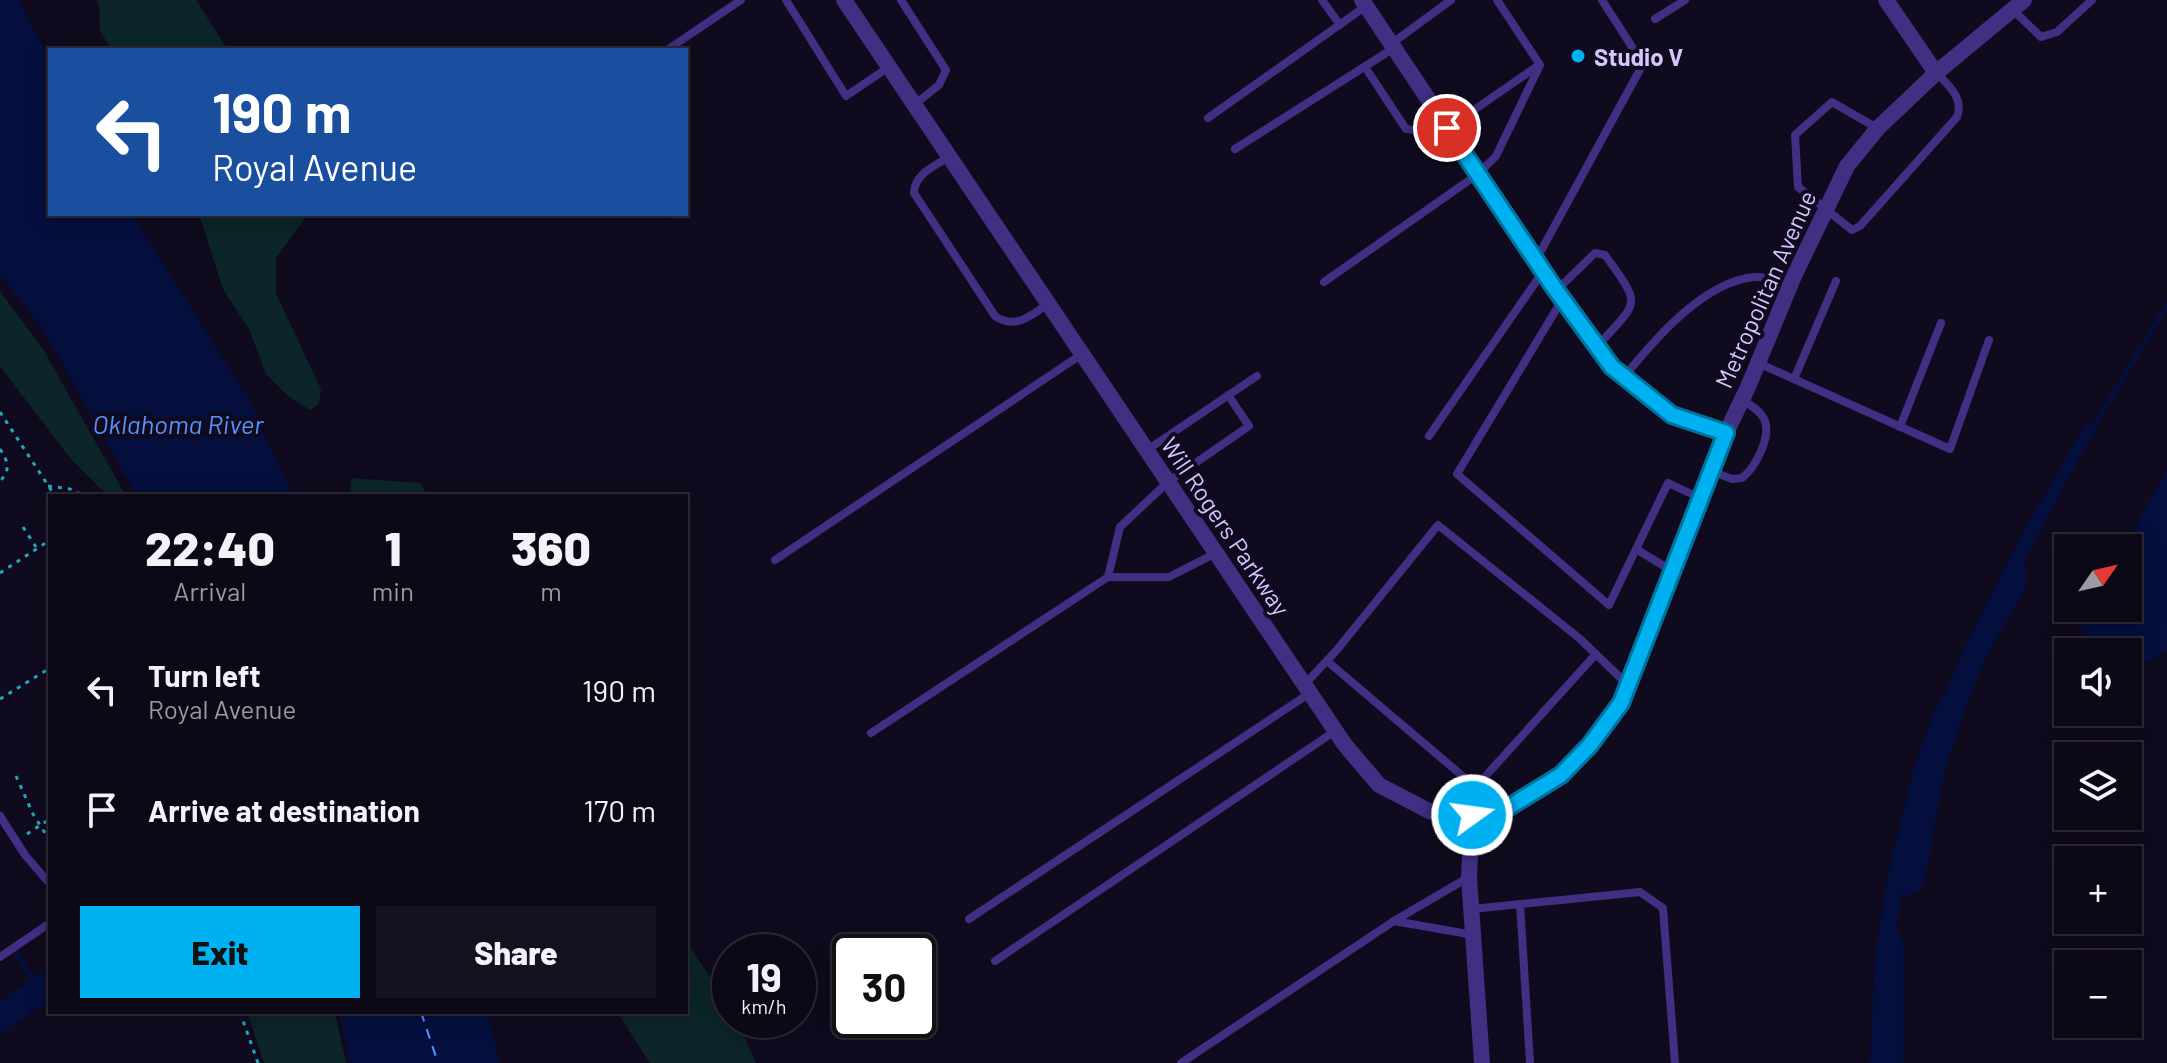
<!DOCTYPE html>
<html lang="en">
<head>
<meta charset="utf-8">
<style>
	:root { --surface:#0c0816; --page:#15111f; --text:#f1f3f6; --muted:#9a9aa1; --line:#2c2935; --accent:#00b1f1 }
	body { margin:0; font-family:Barlow,sans-serif; background:var(--page); color:var(--text); height:100vh; display:flex; flex-direction:column; font-size:30px; white-space:nowrap }
	* { box-sizing:border-box; margin:0 }
	p { font-size:26px; color:var(--muted) }
	.icon { flex:none; width:44px; height:44px; fill:none; stroke:currentColor; stroke-width:2; stroke-linecap:round; stroke-linejoin:round }
	.map { position:relative; flex:1; overflow:hidden }
	.details { position:absolute; left:48px; top:494px; width:640px; height:520px; display:flex; flex-direction:column; background:var(--surface); border-radius:0px; box-shadow:0 4px 20px #0003,0 0 0 2px var(--line) }
	.details>* { flex:none }
	.top-card { position:absolute; left:48px; top:48px; width:640px; height:168px; border-radius:0px; box-shadow:0 4px 20px #0003,0 0 0 2px var(--line); background:#1a4fa0; color:#fff; overflow:hidden }
	.needle { width:52px; rotate:56deg }
	.controls { position:absolute; left:2054px; top:534px; display:grid; gap:16px }
	.controls a { display:grid; place-items:center; width:88px; height:88px; border-radius:0px; background:var(--surface); box-shadow:0 4px 20px #0003,0 0 0 2px var(--line); font-size:40px }
	.speed { position:absolute; left:712px; top:934px; display:flex; gap:16px; font-size:40px; font-weight:700; text-align:center }
	.speed>* { display:grid; place-content:center; width:104px; height:104px; border-radius:50%; background:var(--surface); box-shadow:0 4px 20px #0003,0 0 0 2px var(--line); line-height:1 }
	.speed small { font-size:20px; font-weight:400 }
	.speed .limit { border:4px solid #111; border-radius:12px; background:#fff; color:#111 }
	.pin { position:absolute; display:grid; place-items:center; width:68px; height:68px; color:#fff; margin:-34px; border:4px solid #fff; border-radius:50%; box-shadow:0 2px 8px #0007 }
	.me { position:absolute; width:88px; margin:-44px; rotate:76deg; stroke-linejoin:round; filter:drop-shadow(0 0 6px #0008) }
	.turn { display:flex; align-items:center; gap:28px; height:168px; padding:0 32px; font-size:36px }
	.turn .icon { width:104px; height:104px; stroke-width:2.5 }
	.turn b { display:block; font-size:56px; line-height:68px }
	.eta { display:flex; justify-content:space-evenly; align-items:center; height:136px; text-align:center }
	.eta b { font-size:48px; font-weight:800; line-height:56px }
	.button { display:flex; gap:16px; margin-top:auto; padding:16px 32px }
	.button a { flex:1; height:92px; border-radius:0px; background:var(--accent); color:#111; font-size:32px; font-weight:800; line-height:92px; text-align:center }
	.button a+a { background:var(--page); color:var(--text) }
	ul { padding:0; list-style:none }
	li { display:flex; align-items:center; gap:24px; height:120px; padding:0 32px }
	li div { flex:1 }
	li b { display:block; font-size:30px }
	li em { font-style:normal }
	.map>svg:first-child { display:block }
</style>
</head>
<body>
<div class="map">
<svg width="2167" height="1063" viewBox="0 0 2167 1063">
	<rect width="100%" height="100%" fill="#100a1e"/>
	<g fill="#0c2528">
		<path d="M 96,0 L 196,0 L 228,50 L 112,50 L 100,31 L 99,5 Z"/>
		<path d="M 199,214 L 308,214 L 276,258 L 276,294 L 321,389 L 319,404 L 310,410 L 288,396 L 266,374 L 249,329 L 223,289 Z"/>
		<path d="M 0,291 L 44,351 L 126,496 L 108,496 L 70,458 L 0,366 Z"/>
		<path d="M 351,478 L 421,483 L 427,496 L 350,496 Z"/>
		<path d="M 686,941 L 730,1006 L 730,1020 L 737,1020 L 756,1063 L 650,1063 L 617,1012 L 686,1012 Z"/>
		<path d="M 247,1012 L 335,1012 L 346,1063 L 264,1063 Z"/>
	</g>
	<g fill="#040f3d">
		<path d="M 0,0 L 19,0 L 50,59 L 50,214 L 132,214 L 250,401 L 293,496 L 137,496 L 40,325 L 0,275 Z"/>
		<path d="M 2087,422 L 2099,430 L 2085,448 L 2024,562 C 2036,584 2014,607 2003,627 C 1971,683 1951,743 1938,805 C 1933,833 1930,863 1921,889 L 1909,896 L 1901,895 L 1897,930 L 1904,942 L 1903,1063 L 1870,1063 L 1875,956 L 1887,879 L 1914,768 L 1933,714 L 1947,689 L 1964,648 L 2025,528 Z"/>
		<path d="M 2167,470 L 2167,649 L 2157,658 L 2133,668 L 2128,667 L 2128,652 C 2095,652 2092,657 2080,624 L 2095,608 L 2128,608 L 2128,549 L 2140,518 Z"/>
		<path d="M 50,966 L 50,1001 L 0,1034 L 0,1001 Z"/>
		<path d="M 339,1012 L 488,1012 L 499,1063 L 350,1063 Z"/>
	</g>
	<g fill="none" stroke-linecap="round" stroke-linejoin="round">
		<g stroke="#040f3d" stroke-width="5">
			<path d="M 2091,431 L 2167,305"/>
			<path d="M 14,948 L 33,981"/>
		</g>
		<path stroke="#5494ff" stroke-width="2" stroke-dasharray="10 8" stroke-linecap="butt" d="M 421,1012 L 438,1063"/>
		<g stroke="#20a9ba" stroke-width="3" stroke-dasharray="4 6" stroke-linecap="butt">
			<path d="M 0,412 L 55,496"/>
			<path d="M 0,449 C 8,461 11,470 0,481"/>
			<path d="M 48,486 L 70,489 L 85,496"/>
			<path d="M 23,527 L 36,547"/>
			<path d="M 0,573 L 50,540"/>
			<path d="M 0,699 L 50,668"/>
			<path d="M 16,776 L 33,814 L 50,841"/>
			<path d="M 27,834 L 50,819"/>
			<path d="M 240,1012 L 258,1063"/>
		</g>
		<g stroke="#402f82" stroke-width="8">
			<path d="M 786,0 L 846,96 L 889,67"/>
			<path d="M 901,0 L 946,70 L 939,85 L 914,105"/>
			<path d="M 1322,0 L 1340,25"/>
			<path d="M 2013,10 L 2041,37 L 2057,32 L 2092,0"/>
			<path d="M 1655,19 L 1685,0"/>
			<path d="M 1391,44 L 1451,0"/>
			<path d="M 667,50 L 741,0"/>
			<path d="M 1365,67 L 1406,129 L 1414,130 L 1437,113"/>
			<path d="M 1208,118 L 1366,6"/>
			<path d="M 1448,128 L 1539,65"/>
			<path d="M 1877,128 L 1832,102 L 1795,135 L 1798,187 L 1852,230 L 1860,226 L 1957,117 C 1964,98 1949,86 1937,73"/>
			<path d="M 1235,149 L 1394,48"/>
			<path d="M 949,157 C 935,166 914,174 914,193 L 995,316 C 1015,330 1030,316 1048,304"/>
			<path d="M 1536,260 L 1643,64 L 1602,0"/>
			<path d="M 1324,282 L 1478,174 L 1496,156 L 1540,65 L 1497,0"/>
			<path d="M 1557,290 L 1595,253 L 1605,255 C 1643,308 1639,299 1597,347"/>
			<path d="M 1562,300 L 1457,474 L 1609,605 L 1668,483 L 1700,498"/>
			<path d="M 1758,363 L 1950,449 L 1989,340"/>
			<path d="M 1624,377 C 1654,340 1703,282 1754,277 C 1765,276 1779,281 1790,283"/>
			<path d="M 1794,379 L 1836,281"/>
			<path d="M 1900,427 L 1941,323"/>
			<path d="M 1429,436 L 1542,273"/>
			<path d="M 1147,450 L 1257,376"/>
			<path d="M 1711,471 L 1732,479 L 1742,478 C 1755,468 1771,438 1765,421 C 1761,411 1751,405 1742,400"/>
			<path d="M 1636,549 L 1672,571"/>
			<path d="M 1216,553 L 1169,577 L 1108,577 L 1120,527 L 1168,482 L 1249,426 L 1228,395"/>
			<path d="M 775,560 L 1082,354"/>
			<path d="M 1327,661 L 1466,779 L 1482,780 L 1596,654"/>
			<path d="M 1304,685 L 1336,651 L 1438,525 L 1579,638 L 1627,684"/>
			<path d="M 871,733 L 1108,577"/>
			<path d="M 1473,814 L 1474,779"/>
			<path d="M 0,816 L 25,855 L 50,884"/>
			<path d="M 1520,904 L 1530,1063"/>
			<path d="M 1472,909 L 1640,892 L 1663,908 L 1675,1063"/>
			<path d="M 969,919 L 1310,693"/>
			<path d="M 1394,921 L 1474,935"/>
			<path d="M 0,957 L 50,923"/>
			<path d="M 995,961 L 1335,731"/>
			<path d="M 1181,1063 L 1394,921 L 1469,877"/>
		</g>
		<g stroke="#402f82" stroke-width="16">
			<path d="M 844,0 L 1345,745 L 1379,785 L 1431,812 L 1472,815 L 1509,807 L 1561,775 L 1590,745 L 1621,703 L 1726,433 L 1748,387 L 1794,276 L 1847,166 L 1878,128 L 1936,73 L 2024,0"/>
			<path d="M 1362,0 L 1553,286 L 1612,367 L 1672,415 L 1726,433"/>
			<path d="M 1886,0 L 1936,73"/>
			<path d="M 1472,815 L 1469,877 L 1482,1063"/>
		</g>
	</g>
	<g fill="none" stroke-linecap="round" stroke-linejoin="round">
		<defs>
			<path id="route" d="M 1447,128 L 1553,286 L 1612,367 L 1672,415 L 1726,433 L 1621,703 L 1590,745 L 1561,775 L 1509,807 L 1472,815"/>
		</defs>
		<use href="#route" stroke="#00739d" stroke-width="20"/>
		<use href="#route" stroke="#00b1f1" stroke-width="14"/>
	</g>
	<circle fill="#00b1f1" stroke="#100a1e" stroke-width="3" cx="1578" cy="56" r="8"/>
	<g text-anchor="middle" dominant-baseline="central" stroke-width="8" stroke-linejoin="round" paint-order="stroke">
		<g font-size="24" font-weight="bold" fill="#d6c6ff" stroke="#100a1e" text-anchor="start">
			<text x="1594" y="56">Studio V</text>
		</g>
		<g font-size="24" fill="#d6c6ff" stroke="#100a1e">
			<text transform="translate(1765 289) rotate(-66)">Metropolitan Avenue</text>
			<text transform="translate(1226 526) rotate(56)">Will Rogers Parkway</text>
		</g>
		<g font-size="26" font-style="italic" fill="#5494ff" stroke="#100a1e">
			<text x="178" y="423">Oklahoma River</text>
		</g>
	</g>
</svg>
<div class="controls">
<a><svg class="needle" viewBox="-14 -14 28 28"><path d="M0-13l5 13h-10z" fill="#e53935"/><path d="M0 13l5-13h-10z" fill="#9a9aa1"/></svg></a>
<a><svg class="icon" aria-label="sound" viewBox="0 0 24 24"><path d="M4 9h4l5-4v14l-5-4H4zM17 9q2 3 0 6"/></svg></a>
<a><svg class="icon" aria-label="layers" viewBox="0 0 24 24"><path d="M12 4l9 5-9 5-9-5zM3 14l9 5 9-5"/></svg></a>
<a>+</a>
<a>−</a>
</div>
<div class="speed"><div>19<small>km/h</small></div><div class="limit">30</div></div>
<div class="pin" style="left:1447px;top:128px;background:#d93025"><svg class="icon" aria-label="arrive" viewBox="0 0 24 24"><path d="M6 21V4h12l-3 4 3 4H6"/></svg></div>
<svg class="me" style="left:1472px;top:815px" viewBox="-20 -20 40 40"><circle r="17" fill="#00b1f1" stroke="#fff" stroke-width="3"/><path d="M0-11L8 9 0 5-8 9z" fill="#fff"/></svg>
<div class="top-card">
<div class="turn"><svg class="icon" aria-label="left" viewBox="0 0 24 24"><path d="M17 20v-9H6M10 6l-5 5 5 5"/></svg><div><b>190 m</b>Royal Avenue</div></div>
</div>
<section class="details">
<div class="eta">
<div><b>22:40</b><p>Arrival</p></div>
<div><b>1</b><p>min</p></div>
<div><b>360</b><p>m</p></div>
</div>
<ul>
<li><svg class="icon" aria-label="left" viewBox="0 0 24 24"><path d="M17 20v-9H6M10 6l-5 5 5 5"/></svg><div><b>Turn left</b><p>Royal Avenue</p></div><em>190 m</em></li>
<li><svg class="icon" aria-label="arrive" viewBox="0 0 24 24"><path d="M6 21V4h12l-3 4 3 4H6"/></svg><div><b>Arrive at destination</b></div><em>170 m</em></li>
</ul>
<div class="button"><a>Exit</a><a>Share</a></div>
</section>
</div>
</body>
</html>
